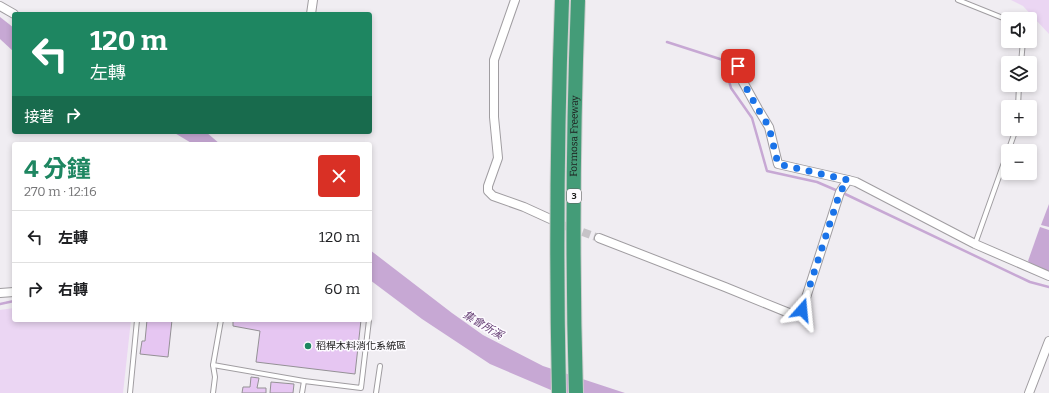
<!DOCTYPE html>
<html lang="zh-TW">
<head>
<meta charset="utf-8">
<style>
	:root { --surface:#fff; --page:#f2f2f2; --text:#202124; --muted:#757577; --line:#e0e0e0; --accent:#1e8661 }
	body { margin:0; font-family:Bitter,"Noto Sans TC",serif; background:var(--page); color:var(--text); height:100vh; display:flex; flex-direction:column; font-size:15px; white-space:nowrap }
	* { box-sizing:border-box; margin:0 }
	p { font-size:13px; color:var(--muted) }
	.icon { flex:none; width:22px; height:22px; fill:none; stroke:currentColor; stroke-width:2; stroke-linecap:round; stroke-linejoin:round }
	.map { position:relative; flex:1; overflow:hidden }
	.details { position:absolute; left:12px; top:142px; width:360px; height:180px; display:flex; flex-direction:column; background:var(--surface); border-radius:4px; box-shadow:0 2px 6px #0003 }
	.details>* { flex:none }
	.top-card { position:absolute; left:12px; top:12px; width:360px; height:122px; border-radius:4px; box-shadow:0 2px 6px #0003; background:#1e8661; color:#fff; overflow:hidden }
	.controls { position:absolute; left:1001px; top:12px; display:grid; gap:8px }
	.controls a { display:grid; place-items:center; width:36px; height:36px; border-radius:4px; background:var(--surface); box-shadow:0 2px 6px #0003; font-size:20px }
	.pin { position:absolute; display:grid; place-items:center; width:34px; height:34px; color:#fff; margin:-17px; border-radius:8px; box-shadow:0 2px 6px #0006 }
	.me { position:absolute; width:44px; margin:-22px; rotate:18deg; stroke-linejoin:round; filter:drop-shadow(0 0 3px #0008) }
	.turn { display:flex; align-items:center; gap:14px; height:84px; padding:0 12px; font-size:18px }
	.turn .icon { width:52px; height:52px; stroke-width:2.5 }
	.turn b { display:block; font-size:28px; line-height:34px }
	.then { display:flex; align-items:center; height:38px; padding:0 12px; background:#0003; gap:8px; font-size:15px }
	.round { display:grid; place-items:center; flex:none; width:42px; height:42px; border-radius:4px; background:var(--page) }
	.overview { display:flex; align-items:center; justify-content:space-between; height:68px; padding:0 12px }
	h1 { font-size:24px; font-weight:700; line-height:30px; color:var(--accent) }
	ul { padding:0; list-style:none }
	li { display:flex; align-items:center; gap:12px; height:52px; padding:0 12px; border-top:1px solid var(--line) }
	li div { flex:1 }
	li b { display:block; font-size:15px }
	li em { font-style:normal }
	.map>svg:first-child { display:block }
</style>
</head>
<body>
<div class="map">
<svg width="1049" height="393" viewBox="0 0 1049 393">
	<rect width="100%" height="100%" fill="#f0edf2"/>
	<g fill="#ebd6f3">
		<path d="M 1011,0 L 1049,0 L 1049,34 L 1023,6 Z"/>
		<path d="M 14,308 L 14,320 L 131,320 L 123,393 L 0,393 L 0,310 Z"/>
	</g>
	<g fill="#c7a8d4">
		<path d="M 0,17 L 14,28 L 14,52 L 0,39 Z"/>
		<path d="M 173,132 L 206,132 L 220,144 L 193,144 Z"/>
		<path d="M 1049,204 L 1049,227 L 1041,225 Z"/>
		<path d="M 1040,227 L 1049,230 L 1049,271 C 1041,270 1033,267 1028,261 Z"/>
		<path d="M 370,250 L 452,313 L 483,335 L 543,366 L 625,393 L 558,393 L 490,364 L 422,319 L 370,280 Z"/>
	</g>
	<g fill="none" stroke-linecap="round" stroke-linejoin="round">
		<g stroke="#c7a8d4" stroke-width="2.5">
			<path d="M 667,42 L 723,60 L 731,88 L 752,118 L 767,171 L 817,182 L 838,191"/>
			<path d="M 843,193 L 1030,282 L 1049,287"/>
			<path d="M 0,304 L 14,301"/>
		</g>
	</g>
	<g fill="#e6c6f2" stroke="#949195">
		<path d="M 147,320 L 172,320 L 168,357 L 140,354 L 142,341 L 145,341 Z"/>
		<path d="M 233,320 L 361,320 L 355,374 L 256,362 L 260,331 L 233,326 Z"/>
		<path d="M 251,377 L 259,378 L 257,388 L 266,388 L 266,393 L 242,393 L 243,387 L 250,387 Z"/>
		<path d="M 271,382 L 294,384 L 293,393 L 270,393 Z"/>
	</g>
	<g fill="none" stroke-linecap="round" stroke-linejoin="round">
		<path stroke="#c6c3c7" stroke-width="8" stroke-dasharray="8 4" stroke-linecap="butt" d="M 560,224 L 599,238"/>
		<defs>
			<g id="lane">
				<path d="M 958,0 L 1008,20"/>
				<path d="M 1021,63 L 1023,41"/>
				<path d="M 1018,107 L 1019,85"/>
				<path d="M 975,244 L 1016,129"/>
				<path d="M 213,365 L 304,381 L 361,388 L 369,320"/>
				<path d="M 130,393 L 137,320"/>
				<path d="M 213,393 L 215,377 L 213,365 L 221,320"/>
				<path d="M 302,393 L 304,381"/>
				<path d="M 376,393 L 380,366"/>
			</g>
			<g id="street">
				<path d="M 515,0 L 494,60 L 494,117 L 498,158 L 488,186 L 488,191 L 493,196 L 524,207 L 559,223"/>
				<path d="M 0,6 L 14,14"/>
				<path d="M 311,14 L 313,0"/>
				<path d="M 738,66 L 743,82 L 758,109 L 769,127 L 778,164 L 848,180"/>
				<path d="M 599,238 L 725,287 L 789,313 L 796,313 L 802,310 L 840,192 L 848,180 L 856,182 L 975,244 L 1049,276"/>
				<path d="M 0,293 L 14,292"/>
				<path d="M 1029,393 L 1049,341"/>
			</g>
		</defs>
		<use href="#lane" stroke="#a09da1" stroke-width="6"/>
		<use href="#street" stroke="#a09da1" stroke-width="10"/>
		<use href="#lane" stroke="#fff" stroke-width="4"/>
		<use href="#street" stroke="#fff" stroke-width="8"/>
		<defs>
			<g id="highway-bridge">
				<path d="M 559,393 C 556,262 557,131 562,0"/>
				<path id="s1" d="M 576,393 C 572,262 573,131 578,0"/>
			</g>
		</defs>
		<use href="#highway-bridge" stroke="#cdcdcd" stroke-width="16" stroke-linecap="butt"/>
		<use href="#highway-bridge" stroke="#449c78" stroke-width="14"/>
	</g>
	<g fill="none" stroke-linecap="round" stroke-linejoin="round">
		<path stroke="#1a73e8" stroke-width="7" stroke-dasharray="0 12.6" d="M 738,66 L 743,82 L 758,109 L 769,127 L 778,164 L 848,180 L 840,192 L 802,310"/>
	</g>
	<circle fill="#1e8661" stroke="#fdfbff" stroke-width="1.5" cx="308" cy="346" r="4"/>
	<g text-anchor="middle" dominant-baseline="central" stroke-width="3" stroke-linejoin="round" paint-order="stroke">
		<rect fill="#fdfbff" stroke="#605e60" stroke-width="1" x="567" y="189" width="14" height="14" rx="3"/>
		<g font-size="9" font-weight="bold" fill="#1c1b1c">
			<text x="574" y="196">3</text>
		</g>
		<g font-size="10" fill="#1c1b1c" stroke="#fdfbff">
			<text stroke="none"><textPath href="#s1" startOffset="257">Formosa Freeway</textPath></text>
		</g>
		<g font-size="10" fill="#1c1b1c" stroke="#fdfbff" text-anchor="start">
			<text x="316" y="346">稻桿木料消化系統區</text>
		</g>
		<g font-size="11" font-style="italic" fill="#633b72" stroke="#fdfbff">
			<text transform="translate(483 325) rotate(31)">集會所溪</text>
		</g>
	</g>
</svg>
<div class="controls">
<a><svg class="icon" aria-label="sound" viewBox="0 0 24 24"><path d="M4 9h4l5-4v14l-5-4H4zM17 9q2 3 0 6"/></svg></a>
<a><svg class="icon" aria-label="layers" viewBox="0 0 24 24"><path d="M12 4l9 5-9 5-9-5zM3 14l9 5 9-5"/></svg></a>
<a>+</a>
<a>−</a>
</div>
<div class="pin" style="left:738px;top:66px;background:#d93025"><svg class="icon" aria-label="arrive" viewBox="0 0 24 24"><path d="M6 21V4h12l-3 4 3 4H6"/></svg></div>
<svg class="me" style="left:802px;top:310px" viewBox="-20 -20 40 40"><path d="M0-17L14 15 0 8-14 15z" fill="#1a73e8" stroke="#fff" stroke-width="4"/></svg>
<div class="top-card">
<div class="turn"><svg class="icon" aria-label="left" viewBox="0 0 24 24"><path d="M17 20v-9H6M10 6l-5 5 5 5"/></svg><div><b>120 m</b>左轉</div></div>
<div class="then">接著<svg class="icon" aria-label="right" viewBox="0 0 24 24"><path d="M7 20v-9h11M14 6l5 5-5 5"/></svg></div>
</div>
<section class="details">
<div class="overview"><div><h1>4 分鐘</h1><p>270 m · 12:16</p></div><a class="round" style="background:#d93025;color:#fff"><svg class="icon" aria-label="close" viewBox="0 0 24 24"><path d="M6 6l12 12M18 6L6 18"/></svg></a></div>
<ul>
<li><svg class="icon" aria-label="left" viewBox="0 0 24 24"><path d="M17 20v-9H6M10 6l-5 5 5 5"/></svg><div><b>左轉</b></div><em>120 m</em></li>
<li><svg class="icon" aria-label="right" viewBox="0 0 24 24"><path d="M7 20v-9h11M14 6l5 5-5 5"/></svg><div><b>右轉</b></div><em>60 m</em></li>
</ul>
</section>
</div>
</body>
</html>
